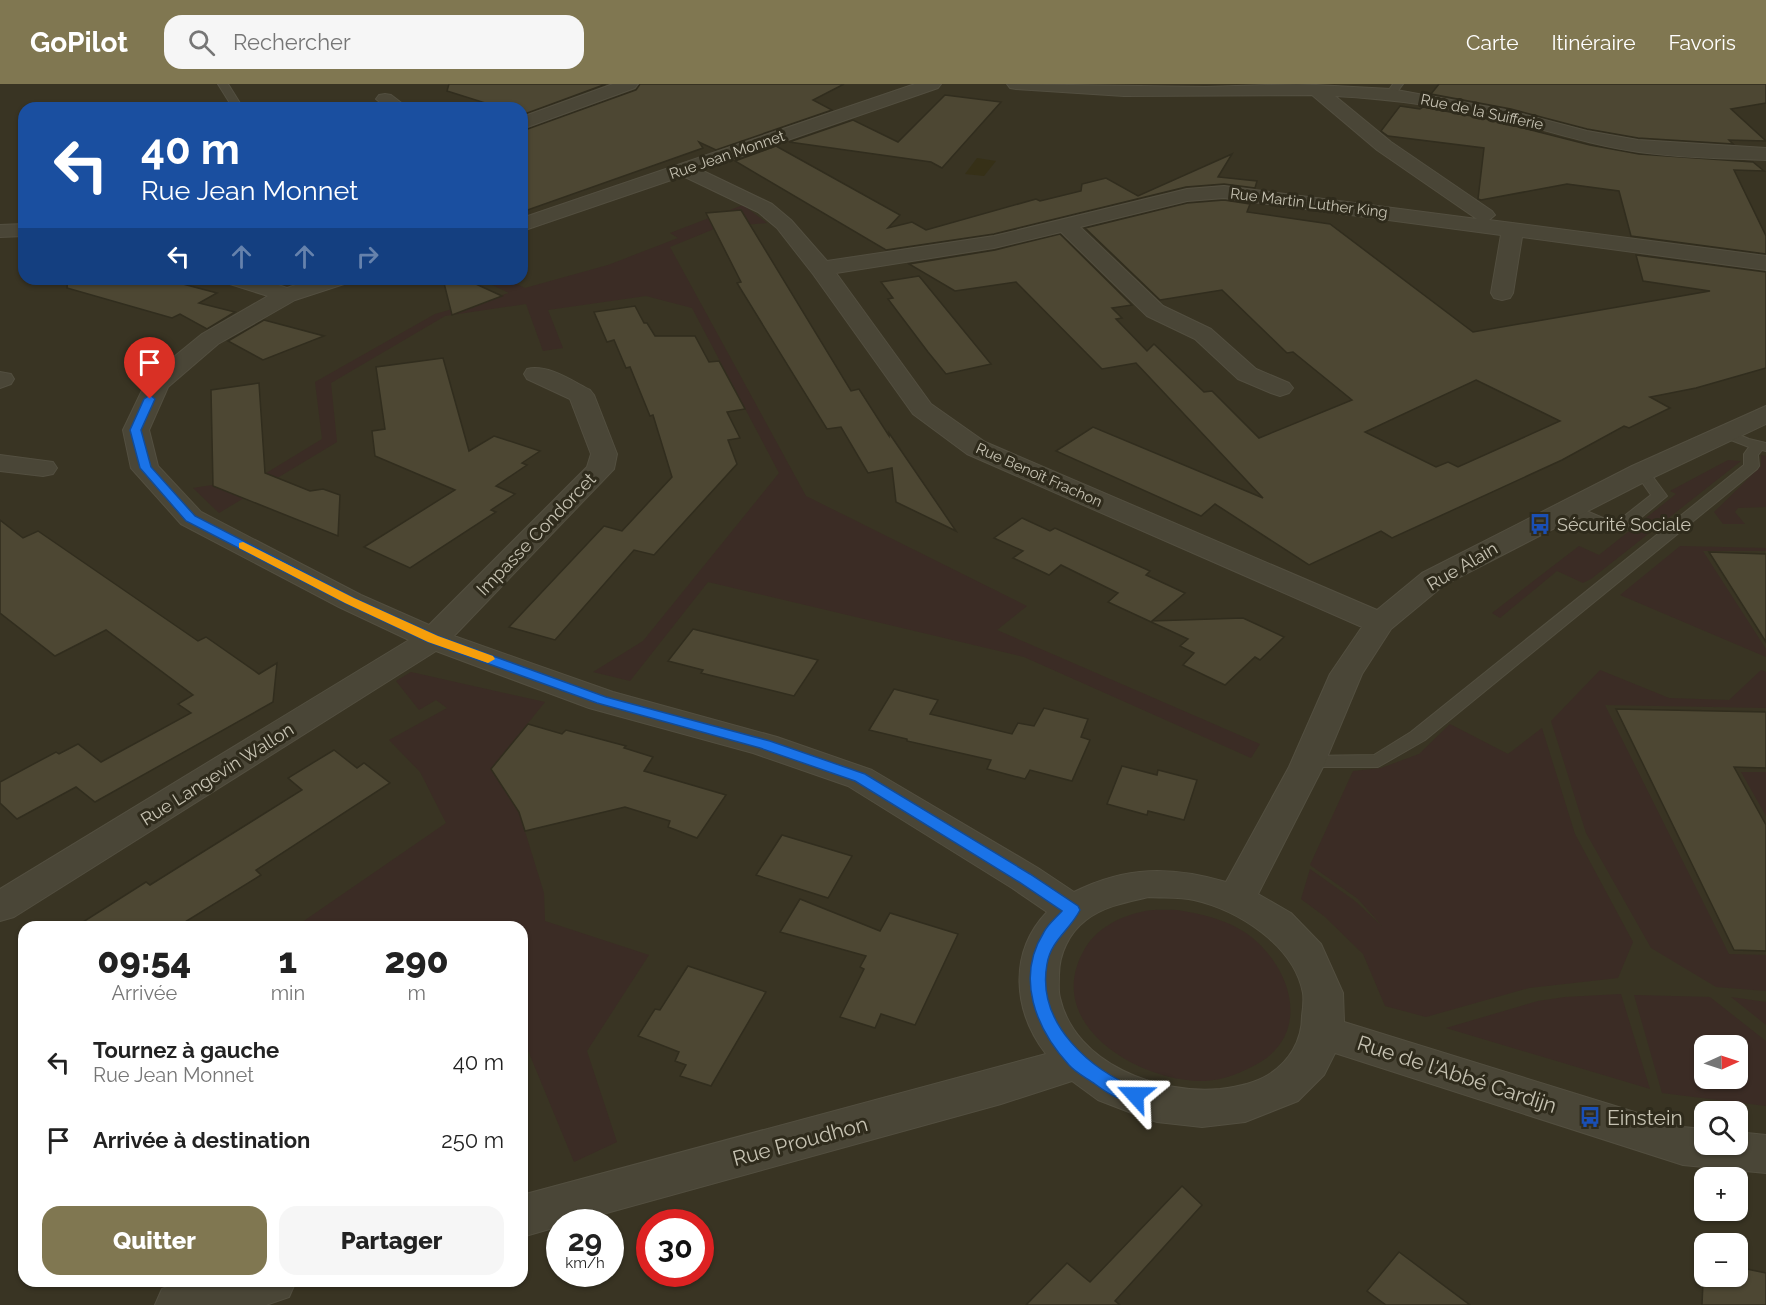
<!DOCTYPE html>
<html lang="fr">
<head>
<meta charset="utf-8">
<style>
	:root { --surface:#fff; --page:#f6f6f6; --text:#222; --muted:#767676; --accent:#807751 }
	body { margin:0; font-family:Raleway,sans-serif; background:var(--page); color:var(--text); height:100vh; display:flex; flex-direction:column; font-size:22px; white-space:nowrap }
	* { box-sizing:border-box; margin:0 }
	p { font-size:20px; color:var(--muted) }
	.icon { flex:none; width:33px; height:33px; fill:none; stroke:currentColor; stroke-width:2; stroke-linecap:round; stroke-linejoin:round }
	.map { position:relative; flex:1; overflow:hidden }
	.details { position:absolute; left:18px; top:837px; width:510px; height:366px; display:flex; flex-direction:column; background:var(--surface); border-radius:18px; box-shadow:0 2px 4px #0004 }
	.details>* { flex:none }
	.banner { position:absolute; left:18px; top:18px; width:510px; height:183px; border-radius:18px; box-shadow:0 2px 4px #0004; background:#1a4fa0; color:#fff; overflow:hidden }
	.needle { width:39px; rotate:87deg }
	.tools { position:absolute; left:1694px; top:951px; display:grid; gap:12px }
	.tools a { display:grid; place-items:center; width:54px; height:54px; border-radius:12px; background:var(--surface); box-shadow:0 2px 4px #0004; font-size:30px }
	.speed { position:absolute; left:546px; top:1125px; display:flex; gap:12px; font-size:30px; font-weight:700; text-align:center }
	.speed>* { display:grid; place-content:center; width:78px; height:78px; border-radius:50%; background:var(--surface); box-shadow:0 2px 4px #0004; line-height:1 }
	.speed small { font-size:15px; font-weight:400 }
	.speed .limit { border:9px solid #d22; background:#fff; color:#111 }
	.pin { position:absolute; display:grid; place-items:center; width:51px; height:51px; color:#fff; margin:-62px -26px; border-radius:50% 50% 50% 0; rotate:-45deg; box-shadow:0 0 6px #0007 }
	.pin .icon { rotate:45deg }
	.me { position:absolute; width:66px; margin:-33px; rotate:294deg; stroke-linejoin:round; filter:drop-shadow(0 0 4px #0008) }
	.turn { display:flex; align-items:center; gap:21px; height:126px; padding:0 24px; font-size:27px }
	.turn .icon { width:78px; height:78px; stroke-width:2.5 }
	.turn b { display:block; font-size:42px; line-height:51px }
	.lanes { display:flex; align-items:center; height:57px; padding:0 24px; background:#0003; justify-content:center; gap:30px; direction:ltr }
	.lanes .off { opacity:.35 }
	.eta { display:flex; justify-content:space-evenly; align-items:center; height:102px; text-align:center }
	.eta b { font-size:36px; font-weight:800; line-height:42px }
	.action { display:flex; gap:12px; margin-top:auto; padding:12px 24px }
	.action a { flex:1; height:69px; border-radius:18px; background:var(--accent); color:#fff; font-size:24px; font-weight:800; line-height:69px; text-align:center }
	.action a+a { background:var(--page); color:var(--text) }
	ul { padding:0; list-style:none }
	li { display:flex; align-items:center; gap:18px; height:78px; padding:0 24px }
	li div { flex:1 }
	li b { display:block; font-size:22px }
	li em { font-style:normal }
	header { display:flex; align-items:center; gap:36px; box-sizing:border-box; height:84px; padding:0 30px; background:var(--accent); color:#fff }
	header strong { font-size:28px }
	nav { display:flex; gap:33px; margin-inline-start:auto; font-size:21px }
	.search { width:420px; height:54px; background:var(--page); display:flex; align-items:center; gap:15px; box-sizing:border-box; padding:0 21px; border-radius:18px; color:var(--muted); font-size:22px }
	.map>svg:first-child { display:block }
</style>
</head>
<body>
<header>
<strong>GoPilot</strong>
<div class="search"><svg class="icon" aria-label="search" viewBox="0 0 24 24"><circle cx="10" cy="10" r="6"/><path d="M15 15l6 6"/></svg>Rechercher</div>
<nav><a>Carte</a><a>Itinéraire</a><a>Favoris</a></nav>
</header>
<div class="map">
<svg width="1766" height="1221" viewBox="0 0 1766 1221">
	<rect width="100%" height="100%" fill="#393423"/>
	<g fill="#3b2c25" fill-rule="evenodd">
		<path d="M 743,121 L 767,139 L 719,143 L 670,163 L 806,412 L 1027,522 L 997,546 L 1260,660 L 1251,674 L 1024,573 L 708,498 L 630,597 L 593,588 L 643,557 L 779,389 L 692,224 L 646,212 L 548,226 L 563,264 L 543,267 L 526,220 L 445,232 L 331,299 L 337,358 L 219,429 L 193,404 L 258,394 L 322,355 L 315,298 L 435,230 L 509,209 L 480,195 L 506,195 L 525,204 L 608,181 L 678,154 L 670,149 Z"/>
		<path d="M 1761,371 L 1766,372 L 1766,423 L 1738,424 L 1735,428 L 1745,440 L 1723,440 L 1714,428 L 1761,382 Z"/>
		<path d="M 1728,376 L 1741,377 L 1591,495 L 1583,499 L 1557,487 L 1500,534 L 1492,529 L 1579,462 L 1599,471 L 1676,410 L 1670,407 Z"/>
		<path d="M 1680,462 L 1766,464 L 1766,467 L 1703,467 L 1766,565 L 1766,573 L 1620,511 Z"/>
		<path d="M 1600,586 L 1669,614 L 1729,616 L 1761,586 L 1766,588 L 1766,624 L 1605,621 L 1729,870 L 1766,871 L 1766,907 L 1716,903 L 1651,864 L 1586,749 L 1551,637 Z"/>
		<path d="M 411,588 L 545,618 L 491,685 L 519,728 L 544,809 L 545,837 L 649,871 L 587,967 L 617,1058 L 574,1078 L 522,952 L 522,843 L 295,843 L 446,739 L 420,688 L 389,656 L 447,624 L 436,616 L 419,626 L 396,597 Z"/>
		<path d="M 1450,640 L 1508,670 L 1542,644 L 1575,750 L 1633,858 L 1618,894 L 1529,904 L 1426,933 L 1385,922 L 1363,870 L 1324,832 L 1301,815 L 1310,785 L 1355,817 L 1382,842 L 1358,815 L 1310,781 L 1353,687 L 1381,684 L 1419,670 Z"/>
		<path d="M 1741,688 L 1766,688 L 1766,732 Z"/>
		<path d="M 1177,826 C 1201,830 1225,835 1246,849 C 1290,880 1314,948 1257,980 C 1241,989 1224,996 1205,997 C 1141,999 1043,942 1083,868 C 1094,846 1118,833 1141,828 C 1152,825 1166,826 1177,826 Z"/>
		<path d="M 1621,910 L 1650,1005 L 1446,944 L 1538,917 L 1565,913 Z"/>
		<path d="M 1634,911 L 1710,913 L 1766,957 L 1766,1022 L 1662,1009 ZM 1704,962 L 1737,962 L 1737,994 L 1704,994 Z"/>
		<path d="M 1731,913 L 1766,918 L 1766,941 Z"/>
	</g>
	<path fill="#363017" d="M 977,74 L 996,77 L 984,92 L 965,90 Z"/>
	<g fill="#4d4733" stroke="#312d1e" stroke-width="1.5" fill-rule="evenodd">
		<path d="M 449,0 L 606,0 L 522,31 L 522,24 L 501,24 L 447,7 Z"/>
		<path d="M 640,0 L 844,0 L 813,16 L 832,26 L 716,66 L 699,58 L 703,64 L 522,128 L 522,47 L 636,6 Z"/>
		<path d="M 1439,0 L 1766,0 L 1766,19 L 1731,25 L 1766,57 L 1729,56 L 1733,60 L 1638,54 L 1587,45 L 1511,25 L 1431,10 Z"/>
		<path d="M 945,11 L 1001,18 L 942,84 L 931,78 L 789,58 L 853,36 L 898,58 Z"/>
		<path d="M 1400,22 L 1420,25 L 1423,23 L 1488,35 L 1590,61 L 1639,70 L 1753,78 L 1764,87 L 1734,86 L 1766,152 L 1766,170 L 1631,152 L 1619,107 L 1567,100 L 1481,116 L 1478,115 L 1484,64 L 1388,52 L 1381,47 Z"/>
		<path d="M 776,62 L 900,131 L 888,144 L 912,138 L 926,146 L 1036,115 L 1040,117 L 1081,107 L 1082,100 L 1106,94 L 1138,112 L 1232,70 L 1218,93 L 1257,97 L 1255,104 L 1224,100 L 1186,103 L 994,150 L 886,166 L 735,77 Z"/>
		<path d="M 1224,116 L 1250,120 L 1247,128 L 1330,140 L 1473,248 L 1710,207 L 1643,197 L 1636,171 L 1766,188 L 1766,284 L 1696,304 L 1650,313 L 1670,324 L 1629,344 L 1624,342 L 1562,376 L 1392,454 L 1381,447 L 1309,481 L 1215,420 L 1201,432 L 1056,367 L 1093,343 L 1263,414 L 1136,279 L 1102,285 L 1016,198 L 955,207 L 909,180 L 995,166 L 1060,150 L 1132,221 L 1112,224 L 1122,234 L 1116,235 L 1147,267 L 1154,260 L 1204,308 L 1212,307 L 1259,354 L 1352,316 L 1293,268 L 1287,269 L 1222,206 L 1160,216 L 1085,144 L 1187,119 ZM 1476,296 L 1560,337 L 1458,383 L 1448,378 L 1436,383 L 1365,348 Z"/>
		<path d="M 741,126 L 851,307 L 859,305 L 889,352 L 889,349 L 956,447 L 896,418 L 892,384 L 868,389 L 841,343 L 827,345 L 737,199 L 741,198 L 706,129 Z"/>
		<path d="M 919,192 L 991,280 L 946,290 L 928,268 L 888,215 L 893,214 L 881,198 Z"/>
		<path d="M 68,195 L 164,195 L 217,209 L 199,219 L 235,228 L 207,245 L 180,230 L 172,234 L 67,204 Z"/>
		<path d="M 443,195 L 465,195 L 502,212 L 452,231 Z"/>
		<path d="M 635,222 L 644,239 L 647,239 L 655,252 L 695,252 L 709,278 L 719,277 L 745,325 L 727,328 L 740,354 L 728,356 L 737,380 L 654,471 L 634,466 L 555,556 L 509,543 L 604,442 L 622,447 L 672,393 L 653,331 L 650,332 L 630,283 L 626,284 L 614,256 L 607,258 L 594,228 Z"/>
		<path d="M 264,236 L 324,252 L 263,276 L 228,257 Z"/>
		<path d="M 443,274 L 469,367 L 494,352 L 540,367 L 522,379 L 527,381 L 496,402 L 515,410 L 491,426 L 496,428 L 410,484 L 364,463 L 455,406 L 375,372 L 372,347 L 385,345 L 376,283 Z"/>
		<path d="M 259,299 L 265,389 L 310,407 L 323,405 L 340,411 L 338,452 L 213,402 L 211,306 Z"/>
		<path d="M 1022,434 L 1050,447 L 1055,444 L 1150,487 L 1146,491 L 1185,509 L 1152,537 L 1243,534 L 1284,553 L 1260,576 L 1255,573 L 1225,601 L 1183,581 L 1194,569 L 1180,562 L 1188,555 L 1108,518 L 1118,509 L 1061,481 L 1049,491 L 1013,474 L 1023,467 L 994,454 Z"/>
		<path d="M 0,436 L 23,454 L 38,447 L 198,557 L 206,553 L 259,590 L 277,579 L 273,618 L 95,718 L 76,703 L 17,735 L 0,719 L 0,698 L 56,668 L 59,670 L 78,660 L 101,678 L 191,629 L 178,620 L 193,611 L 106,546 L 55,572 L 0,529 Z"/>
		<path d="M 1709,468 L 1766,470 L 1766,558 Z"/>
		<path d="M 693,545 L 818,576 L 794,612 L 701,589 L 703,586 L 668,577 Z"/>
		<path d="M 894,605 L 938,616 L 930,630 L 1012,650 L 1018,639 L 1034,642 L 1044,624 L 1088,635 L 1081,653 L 1090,656 L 1072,697 L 1030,686 L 1025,695 L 987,685 L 991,676 L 907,657 L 907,655 L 869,646 Z"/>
		<path d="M 1616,625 L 1766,628 L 1766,684 L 1734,683 L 1766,741 L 1766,867 L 1734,866 Z"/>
		<path d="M 528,640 L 562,650 L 566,646 L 626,662 L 624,664 L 653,673 L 644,687 L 726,711 L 697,754 L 668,743 L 670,737 L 625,723 L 525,747 L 519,728 L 491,685 Z"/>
		<path d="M 334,666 L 357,684 L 364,679 L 390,699 L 256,786 L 261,791 L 177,843 L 75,843 L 146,798 L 150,801 L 302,706 L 288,694 Z"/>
		<path d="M 1122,682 L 1157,691 L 1158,686 L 1197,696 L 1184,736 L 1148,727 L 1147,731 L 1107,720 Z"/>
		<path d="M 782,751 L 852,772 L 828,814 L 756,791 Z"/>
		<path d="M 800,815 L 880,847 L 890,829 L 958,850 L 915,941 L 881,930 L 875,944 L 840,933 L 864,885 L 860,883 L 866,872 L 780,848 Z"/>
		<path d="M 688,882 L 766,908 L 711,1002 L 680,992 L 686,981 L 675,977 L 679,968 L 638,952 L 655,925 L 660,926 Z"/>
		<path d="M 1182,1102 L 1202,1121 L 1115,1217 L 1120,1221 L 1026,1221 L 1067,1179 L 1090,1198 Z"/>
		<path d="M 1399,1168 L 1470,1221 L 1386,1221 L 1367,1207 Z"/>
		<path d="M 1704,1175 L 1704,1192 L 1737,1192 L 1737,1183 L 1766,1189 L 1766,1221 L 1702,1221 Z"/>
	</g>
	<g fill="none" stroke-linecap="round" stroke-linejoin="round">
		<defs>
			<g id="service">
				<path d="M 218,0 L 228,0 L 243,24 L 233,24 Z"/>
				<path d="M 1393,0 L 1403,0 L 1394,12 L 1388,12 L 1386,10 Z"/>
				<path d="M 1723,344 L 1749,355 L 1766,359 L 1766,367 L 1762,366 L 1758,371 L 1759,382 L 1757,385 L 1425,656 L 1378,683 L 1301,683 L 1299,678 L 1301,673 L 1308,672 L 1374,671 L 1411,648 L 1744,381 L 1744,370 L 1749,363 L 1718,351 L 1716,348 L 1718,345 Z"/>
				<path d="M 1642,384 L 1647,385 L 1667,412 L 1627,445 L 1601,444 L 1565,428 L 1562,425 L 1570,420 L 1610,437 L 1618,437 L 1651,411 L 1635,388 Z"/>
			</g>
			<g id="minor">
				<path d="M 613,0 L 638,0 L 635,4 L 522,45 L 522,33 Z"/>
				<path d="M 915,0 L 941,0 L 938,4 L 701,86 L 772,120 L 791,136 L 827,177 L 994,152 L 1187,105 L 1224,102 L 1477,135 L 1377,66 L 1312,11 L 1124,12 L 1016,5 L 1010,4 L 1007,0 L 1206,3 L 1297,0 L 1391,5 L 1511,27 L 1587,47 L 1638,56 L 1766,64 L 1766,76 C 1724,74 1681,74 1639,68 C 1595,62 1553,48 1510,37 C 1453,24 1394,15 1335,12 L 1391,58 L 1492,127 L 1495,131 L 1489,136 L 1766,172 L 1766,186 L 1522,153 L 1513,209 L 1510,214 L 1502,216 L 1494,214 L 1491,209 L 1501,151 L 1224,114 L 1187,117 L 1080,143 L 1163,222 L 1211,245 L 1256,285 L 1289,299 L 1293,304 L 1289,309 L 1280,312 L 1271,309 L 1238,295 L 1195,255 L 1147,232 L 1061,148 L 994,164 L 836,189 L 931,320 L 985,358 L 1377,526 L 1422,489 L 1632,382 L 1766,322 L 1766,340 L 1652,394 L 1444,501 L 1391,545 L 1362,590 L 1323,683 L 1258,810 L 1291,829 L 1321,860 L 1343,909 L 1344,938 L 1683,1043 L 1704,1045 L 1704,1060 L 1737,1060 L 1737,1048 L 1766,1051 L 1766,1089 L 1683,1081 L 1335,969 L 1324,991 L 1298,1017 L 1245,1038 L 1202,1043 L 1157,1038 L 1142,1033 L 1098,1016 L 1072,997 L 1001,1020 L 574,1138 L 560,1138 L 560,1142 L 522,1153 L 522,1111 L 1046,970 C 1013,927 1008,869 1047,828 L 1012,804 L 848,702 L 753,669 L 589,624 L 436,567 L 14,833 L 0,837 L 0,805 L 409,556 L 339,523 L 181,440 L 131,384 L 123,346 L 148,294 L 202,250 L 268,212 L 230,200 L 227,195 L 261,195 L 287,204 L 313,195 L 347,195 L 344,200 L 295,216 L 218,260 L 168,303 L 149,346 L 158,382 L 201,428 L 361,511 L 429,541 L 587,383 L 591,370 L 570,315 L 527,295 L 524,290 L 527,285 C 548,280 572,297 590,306 L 594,311 L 617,370 L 614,385 L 454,552 L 613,608 L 777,653 L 872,686 L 1038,784 L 1074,808 C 1126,782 1171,782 1226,798 L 1289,683 L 1330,590 L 1362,543 L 967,370 L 913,330 L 813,190 L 777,144 L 758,128 L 683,92 L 522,147 L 522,134 ZM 1149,813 C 1164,814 1180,813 1194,816 C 1238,826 1294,861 1303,909 C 1304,916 1303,925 1302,932 C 1302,957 1289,978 1268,991 C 1253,1000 1236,1003 1220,1005 C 1159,1011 1075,980 1060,914 C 1058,907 1059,898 1059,891 C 1059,870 1069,849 1086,836 C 1104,822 1127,818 1149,813 Z"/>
				<path d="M 385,10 L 391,11 L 408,24 L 387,24 L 376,15 L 379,11 Z"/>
				<path d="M 24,140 L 24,152 L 0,153 L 0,141 Z"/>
				<path d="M 0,288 L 11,290 L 14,295 L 11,300 L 0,304 Z"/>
				<path d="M 0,371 L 53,378 L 57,384 L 53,390 L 43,392 L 0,387 Z"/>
				<path d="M 183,1197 L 296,1197 L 289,1213 L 266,1221 L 155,1221 L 162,1205 Z"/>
			</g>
		</defs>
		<use href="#service" stroke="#534f40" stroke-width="2"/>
		<use href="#minor" stroke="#534f40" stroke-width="2"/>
		<use href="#service" fill="#4a4637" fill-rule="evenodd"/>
		<use href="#minor" fill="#4a4637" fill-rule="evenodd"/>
	</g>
	<path fill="#1a73e8" stroke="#114b97" stroke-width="1.5" d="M 150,311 L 155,315 L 141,346 L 151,383 L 195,432 L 354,514 L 438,552 L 606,613 L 770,657 L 865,690 L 1030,790 L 1078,822 L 1080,826 C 1070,846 1051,856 1047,880 C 1036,940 1091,987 1141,1006 L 1144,1011 L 1141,1017 C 1127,1022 1107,1009 1095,1000 C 1087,994 1076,989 1069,981 C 1036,945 1015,894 1044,848 C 1048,840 1056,834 1062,827 L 1019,798 L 855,697 L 760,664 L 597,619 L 428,558 L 345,519 L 186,437 L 140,384 L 130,346 L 144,315 Z"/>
	<path fill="#f59e0b" d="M 243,458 L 354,514 L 438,552 L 493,572 L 495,575 L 488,579 L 428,558 L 345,519 L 239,464 L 239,459 Z"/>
	<defs>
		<symbol id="bus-bare" viewBox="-9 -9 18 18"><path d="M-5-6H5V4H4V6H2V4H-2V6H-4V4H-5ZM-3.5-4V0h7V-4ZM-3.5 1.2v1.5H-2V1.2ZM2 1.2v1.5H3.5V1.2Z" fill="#1a4fb4" stroke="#2f2b1c" stroke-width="2.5" paint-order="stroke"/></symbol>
	</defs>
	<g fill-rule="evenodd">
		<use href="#bus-bare" x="1525" y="425" width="30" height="30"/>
		<use href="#bus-bare" x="1575" y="1018" width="30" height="30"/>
	</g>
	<g text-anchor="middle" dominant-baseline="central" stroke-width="6" stroke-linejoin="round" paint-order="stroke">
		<g font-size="15" fill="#c6c2b2" stroke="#2f2b1c">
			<text transform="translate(1482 28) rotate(12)">Rue de la Suifferie</text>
			<text transform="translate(727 71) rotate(-19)">Rue Jean Monnet</text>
			<text transform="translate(1309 119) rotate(7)">Rue Martin Luther King</text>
			<text transform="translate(1039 391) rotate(24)">Rue Benoît Frachon</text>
		</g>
		<g font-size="18" fill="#c6c2b2" stroke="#2f2b1c" text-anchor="start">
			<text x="1557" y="440">Sécurité Sociale</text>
		</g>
		<g font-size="18" fill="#c6c2b2" stroke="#2f2b1c">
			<text transform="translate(536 450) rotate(-46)">Impasse Condorcet</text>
			<text transform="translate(1462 482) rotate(-30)">Rue Alain</text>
			<text transform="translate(217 690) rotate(-32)">Rue Langevin Wallon</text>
		</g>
		<g font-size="21" fill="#c6c2b2" stroke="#2f2b1c">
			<text transform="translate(1457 990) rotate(18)">Rue de l'Abbé Cardijn</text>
			<text transform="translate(800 1057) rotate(-15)">Rue Proudhon</text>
		</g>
		<g font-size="21" fill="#c6c2b2" stroke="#2f2b1c" text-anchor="start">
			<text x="1607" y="1033">Einstein</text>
		</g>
	</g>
</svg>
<div class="tools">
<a><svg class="needle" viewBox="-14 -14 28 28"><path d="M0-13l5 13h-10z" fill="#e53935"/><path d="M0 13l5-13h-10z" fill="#767676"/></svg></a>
<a><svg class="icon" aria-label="search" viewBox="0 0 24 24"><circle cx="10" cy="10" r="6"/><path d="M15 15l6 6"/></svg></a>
<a>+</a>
<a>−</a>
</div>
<div class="speed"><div>29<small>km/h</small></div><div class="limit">30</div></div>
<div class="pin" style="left:150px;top:315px;background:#d93025"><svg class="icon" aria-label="arrive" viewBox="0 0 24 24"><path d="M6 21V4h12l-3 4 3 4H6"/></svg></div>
<svg class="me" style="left:1135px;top:1011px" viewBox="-20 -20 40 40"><path d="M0-17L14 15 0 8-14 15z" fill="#1a73e8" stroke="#fff" stroke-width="4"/></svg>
<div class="banner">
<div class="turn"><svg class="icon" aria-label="left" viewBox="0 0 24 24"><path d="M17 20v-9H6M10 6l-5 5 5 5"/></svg><div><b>40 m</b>Rue Jean Monnet</div></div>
<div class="lanes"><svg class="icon" aria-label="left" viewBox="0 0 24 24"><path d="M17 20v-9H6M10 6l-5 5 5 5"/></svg><svg class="icon off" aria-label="ahead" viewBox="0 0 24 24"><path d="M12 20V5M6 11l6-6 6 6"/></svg><svg class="icon off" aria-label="ahead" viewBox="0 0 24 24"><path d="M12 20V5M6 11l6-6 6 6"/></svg><svg class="icon off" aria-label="right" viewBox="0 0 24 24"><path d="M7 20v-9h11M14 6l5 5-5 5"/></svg></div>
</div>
<section class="details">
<div class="eta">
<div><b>09:54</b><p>Arrivée</p></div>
<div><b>1</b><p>min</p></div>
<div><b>290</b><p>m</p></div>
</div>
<ul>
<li><svg class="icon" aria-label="left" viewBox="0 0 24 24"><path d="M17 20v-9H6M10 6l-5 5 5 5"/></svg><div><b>Tournez à gauche</b><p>Rue Jean Monnet</p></div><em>40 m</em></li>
<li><svg class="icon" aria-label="arrive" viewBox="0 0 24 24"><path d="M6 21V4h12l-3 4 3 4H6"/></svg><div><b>Arrivée à destination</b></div><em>250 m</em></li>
</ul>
<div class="action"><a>Quitter</a><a>Partager</a></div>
</section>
</div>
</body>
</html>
